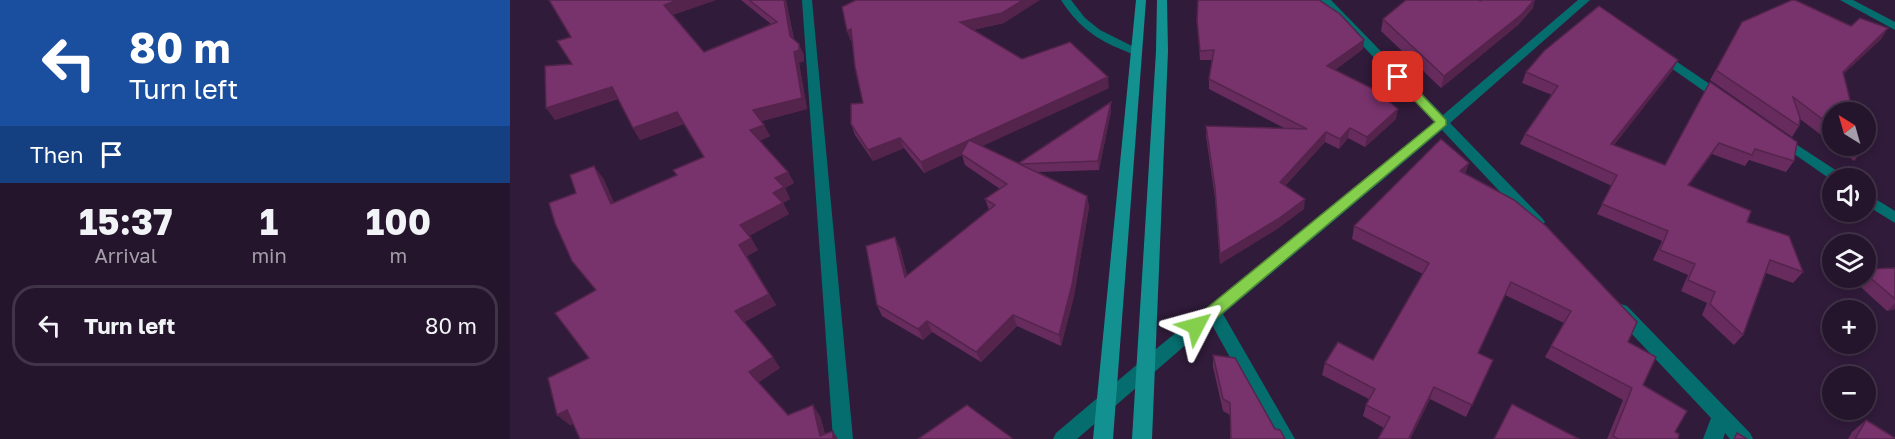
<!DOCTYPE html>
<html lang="en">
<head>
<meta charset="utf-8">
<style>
	:root { --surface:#24142c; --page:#302138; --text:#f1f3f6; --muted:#a39ea9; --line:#413348 }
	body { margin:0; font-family:"Golos Text",sans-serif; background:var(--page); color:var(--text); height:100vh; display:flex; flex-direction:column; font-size:22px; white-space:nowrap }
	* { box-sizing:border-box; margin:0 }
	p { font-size:20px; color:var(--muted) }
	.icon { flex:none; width:33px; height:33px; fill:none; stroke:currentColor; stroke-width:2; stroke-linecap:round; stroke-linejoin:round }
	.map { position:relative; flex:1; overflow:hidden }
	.drawer { display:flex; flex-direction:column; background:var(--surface); width:510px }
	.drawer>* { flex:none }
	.top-card { background:#1a4fa0; color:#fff; overflow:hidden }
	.needle { width:39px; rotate:323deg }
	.buttons { position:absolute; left:1312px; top:102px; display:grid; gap:12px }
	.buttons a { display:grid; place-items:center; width:54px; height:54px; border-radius:50%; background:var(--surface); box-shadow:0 3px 9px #0003,0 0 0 2px var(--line); font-size:30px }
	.pin { position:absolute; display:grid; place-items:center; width:51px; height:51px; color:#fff; margin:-26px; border-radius:12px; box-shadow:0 3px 9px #0006 }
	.me { position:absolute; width:66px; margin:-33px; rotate:51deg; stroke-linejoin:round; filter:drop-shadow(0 0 4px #0008) }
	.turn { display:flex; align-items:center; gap:21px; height:126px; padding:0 30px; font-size:27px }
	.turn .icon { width:78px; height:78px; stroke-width:2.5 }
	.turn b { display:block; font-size:42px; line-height:51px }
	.then { display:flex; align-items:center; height:57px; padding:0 30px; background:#0003; gap:12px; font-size:22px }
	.eta { display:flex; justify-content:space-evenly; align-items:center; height:102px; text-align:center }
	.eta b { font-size:36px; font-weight:700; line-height:42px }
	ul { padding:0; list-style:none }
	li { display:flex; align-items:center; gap:18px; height:81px; margin:0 12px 9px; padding:0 18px; border:3px solid var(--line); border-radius:24px }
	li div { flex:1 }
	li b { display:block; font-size:22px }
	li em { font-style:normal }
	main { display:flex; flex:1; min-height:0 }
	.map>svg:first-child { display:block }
</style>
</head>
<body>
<main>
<section class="drawer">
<div class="top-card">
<div class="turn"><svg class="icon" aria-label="left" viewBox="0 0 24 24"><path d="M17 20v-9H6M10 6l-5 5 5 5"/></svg><div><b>80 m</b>Turn left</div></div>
<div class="then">Then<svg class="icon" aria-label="arrive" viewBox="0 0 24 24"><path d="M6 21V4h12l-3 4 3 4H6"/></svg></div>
</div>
<div class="eta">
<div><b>15:37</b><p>Arrival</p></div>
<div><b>1</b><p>min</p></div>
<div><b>100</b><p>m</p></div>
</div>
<ul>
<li><svg class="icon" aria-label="left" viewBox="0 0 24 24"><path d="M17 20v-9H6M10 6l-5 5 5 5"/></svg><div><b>Turn left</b></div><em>80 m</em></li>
</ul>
</section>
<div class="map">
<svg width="1385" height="439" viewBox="0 0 1385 439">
	<rect width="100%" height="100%" fill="#301b3a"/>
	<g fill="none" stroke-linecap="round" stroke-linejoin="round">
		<g fill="#056d6d" fill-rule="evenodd">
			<path d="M 292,0 L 302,0 L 343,439 L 323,439 Z"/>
			<path d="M 551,0 L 561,0 L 575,18 L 590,30 L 632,51 L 630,54 C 622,55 615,51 608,48 C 582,37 566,23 551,0 Z"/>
			<path d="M 810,0 L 821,0 L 933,115 L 1068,0 L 1080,0 L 940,123 L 1032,218 L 1035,222 L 1032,226 L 1022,226 L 932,130 L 713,314 L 785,439 L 765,439 L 701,323 L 567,439 L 543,439 L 546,433 L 630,362 L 924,122 Z"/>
			<path d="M 1330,0 L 1343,0 L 1385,22 L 1385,30 Z"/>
			<path d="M 1148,49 L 1216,95 L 1218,98 L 1216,101 L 1208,101 L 1144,56 L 1142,53 Z"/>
			<path d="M 1269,133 L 1333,175 L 1335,178 L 1323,178 L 1323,181 L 1264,140 L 1262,137 L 1264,134 Z"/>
			<path d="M 1356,193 L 1385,211 L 1385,223 L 1356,205 Z"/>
			<path d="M 1111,304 L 1117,306 L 1240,433 L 1243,439 L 1220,439 L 1215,433 L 1213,439 L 1193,439 L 1201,418 L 1105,316 L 1103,311 L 1105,306 Z"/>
		</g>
		<g fill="#139190" fill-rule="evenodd">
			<path d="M 626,0 L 636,0 L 603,439 L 583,439 Z"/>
			<path d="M 647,0 L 657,0 L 658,51 L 642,439 L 622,439 L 646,51 Z"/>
		</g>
	</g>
	<g fill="#672c5d">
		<path d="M 206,0 L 162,15 L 194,52 L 261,24 L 231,0 L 276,0 L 284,39 L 294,55 L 294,61 L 289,63 L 297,109 L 251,121 L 260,136 L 249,141 L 278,172 L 284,183 L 275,188 L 280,199 L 273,203 L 279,214 L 239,236 L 248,250 L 237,256 L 266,305 L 234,322 L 270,368 L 248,382 L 278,415 L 310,416 L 315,434 L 328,439 L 63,424 L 60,425 L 47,415 L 79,358 L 86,290 L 66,193 L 93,178 L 104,203 L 167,175 L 194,157 L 174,124 L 130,140 L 123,128 L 108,99 L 45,120 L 62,64 L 61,37 Z"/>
		<path d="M 971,1 L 1023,8 L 1008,25 L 931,88 L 871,31 L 873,19 Z"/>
		<path d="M 687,21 L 854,40 L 853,49 L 825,70 L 886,119 L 855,147 L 838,138 L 829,149 L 815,142 L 775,186 L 794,209 L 767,229 L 710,264 L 705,198 L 696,136 L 696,126 L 776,129 L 699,89 L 699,79 L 702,60 L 690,60 Z"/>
		<path d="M 1232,22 L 1378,28 L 1371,39 L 1333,74 L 1323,112 L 1323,144 L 1290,119 L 1289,126 L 1282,137 L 1200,80 Z"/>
		<path d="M 494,23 L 463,30 L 512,59 L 599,88 L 472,146 L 509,163 L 601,111 L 589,170 L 528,172 L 577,196 L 579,207 L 564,296 L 551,346 L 507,326 L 471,362 L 422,332 L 413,340 L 372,316 L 367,305 L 390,248 L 397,275 L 479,210 L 475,199 L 490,189 L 455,165 L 452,155 L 414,173 L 394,148 L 363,161 L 345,135 L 341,124 L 353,103 L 342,40 L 341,41 L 337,31 Z"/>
		<path d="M 1168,60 L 1162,71 L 1104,145 L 1155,165 L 1194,93 L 1284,161 L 1276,172 L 1239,160 L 1235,166 L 1202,154 L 1178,186 L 1237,222 L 1293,272 L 1283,283 L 1256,273 L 1233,335 L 1224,345 L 1192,315 L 1197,303 L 1171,291 L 1178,275 L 1143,260 L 1152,241 L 1087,214 L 1102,186 L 1010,144 L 1015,134 L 1042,95 L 1012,83 L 1016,72 Z"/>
		<path d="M 1325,146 L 1352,146 L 1353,150 L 1344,161 Z"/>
		<path d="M 956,174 L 1118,342 L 1133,385 L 1165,432 L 1168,439 L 1097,439 L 1113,400 L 1035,357 L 1054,323 L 995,295 L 968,353 L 983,360 L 956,417 L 920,399 L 900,439 L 874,428 L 853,416 L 856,405 L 859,399 L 812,375 L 815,363 L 863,360 L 913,274 L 842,239 L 844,226 Z"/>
		<path d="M 1385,268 L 1385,309 L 1377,311 L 1341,278 L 1356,278 L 1356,269 Z"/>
		<path d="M 703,355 L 765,429 L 775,439 L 720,439 L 720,415 L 713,411 L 703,367 Z"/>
		<path d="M 1356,420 L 1385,439 L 1338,439 L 1342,432 Z"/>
	</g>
	<g fill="#54244c">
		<path d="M 168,0 L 206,0 L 160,16 L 154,5 Z"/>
		<path d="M 274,0 L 276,0 L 285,47 L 280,36 Z"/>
		<path d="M 513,0 L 530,0 L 494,23 L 453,32 L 450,22 Z"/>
		<path d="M 1024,0 L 1025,0 L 1023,8 L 1008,25 L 931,88 L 934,76 Z"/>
		<path d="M 1378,28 L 1371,39 L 1325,82 L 1333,72 Z"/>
		<path d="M 341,29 L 345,39 L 341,41 L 337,31 Z"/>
		<path d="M 854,40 L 853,49 L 816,76 L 817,66 Z"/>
		<path d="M 289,44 L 294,55 L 294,61 L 289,63 L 297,109 L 249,122 L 243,110 Z"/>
		<path d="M 1168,60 L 1162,71 L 1096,155 L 1101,144 Z"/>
		<path d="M 598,77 L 599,88 L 453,155 L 451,154 L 452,155 L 414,173 L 411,162 Z"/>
		<path d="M 102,87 L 110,98 L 45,120 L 36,108 Z"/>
		<path d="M 601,102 L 601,111 L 589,170 L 588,161 Z"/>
		<path d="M 888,109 L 886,119 L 855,147 L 857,137 Z"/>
		<path d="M 167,112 L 174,124 L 130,140 L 123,128 Z"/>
		<path d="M 254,125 L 260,136 L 246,142 L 240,130 Z"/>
		<path d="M 840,128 L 838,138 L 829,149 L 830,139 Z"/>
		<path d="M 816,132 L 815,142 L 769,192 L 770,182 Z"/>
		<path d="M 390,138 L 394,148 L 363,161 L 358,150 Z"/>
		<path d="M 1209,143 L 1202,154 L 1171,196 L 1178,185 Z"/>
		<path d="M 959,163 L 955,175 L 950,171 Z"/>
		<path d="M 84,166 L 93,178 L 110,216 L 101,204 Z"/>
		<path d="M 278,172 L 284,183 L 275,188 L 280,199 L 270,204 L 263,193 L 265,178 Z"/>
		<path d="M 577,196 L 579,207 L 564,296 L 551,346 L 549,335 Z"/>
		<path d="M 795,199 L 794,209 L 767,229 L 710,264 L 710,254 Z"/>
		<path d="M 273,203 L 279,214 L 237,237 L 230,225 Z"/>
		<path d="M 385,237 L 390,248 L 400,288 L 395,277 Z"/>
		<path d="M 241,238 L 248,250 L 237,256 L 266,305 L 233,322 L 225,311 L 229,245 Z"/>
		<path d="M 1385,303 L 1385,309 L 1377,311 Z"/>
		<path d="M 503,315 L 507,326 L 471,362 L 466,352 Z"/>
		<path d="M 417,321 L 422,332 L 413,340 L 408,329 Z"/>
		<path d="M 263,357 L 270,368 L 248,383 L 239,372 Z"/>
		<path d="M 924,387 L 920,399 L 900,439 L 899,439 Z"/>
		<path d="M 303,405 L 310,416 L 316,439 L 310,436 Z"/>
		<path d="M 57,410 L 69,421 L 60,425 L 47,415 Z"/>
		<path d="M 323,431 L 328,439 L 323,439 Z"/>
	</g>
	<g fill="#78336c" stroke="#54244c" stroke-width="1.5">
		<path d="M 39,0 L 168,0 L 154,5 L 194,52 L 267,22 L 239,0 L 274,0 L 280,36 L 289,44 L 289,50 L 284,52 L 292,98 L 243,110 L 254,125 L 240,130 L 278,172 L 265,178 L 274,187 L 263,193 L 273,203 L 230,225 L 241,238 L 229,245 L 259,294 L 225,311 L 263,357 L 239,372 L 278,415 L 303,405 L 310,436 L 323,431 L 323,439 L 70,439 L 57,410 L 47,415 L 38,378 L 79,358 L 45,313 L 86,290 L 62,261 L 45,223 L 39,203 L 66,193 L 60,175 L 84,166 L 101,204 L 167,175 L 163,170 L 194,157 L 167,112 L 123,128 L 102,87 L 36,108 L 35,66 L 62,64 L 47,41 L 61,37 Z"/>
		<path d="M 346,0 L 513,0 L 492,13 L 450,22 L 512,59 L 560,42 L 598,77 L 411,162 L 390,138 L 358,150 L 341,124 L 341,104 L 353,103 L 345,67 L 341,29 L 337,31 L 332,7 Z"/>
		<path d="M 688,0 L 809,0 L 830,14 L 854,40 L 817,66 L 865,90 L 888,109 L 857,137 L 840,128 L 830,139 L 816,132 L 770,182 L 795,199 L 768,219 L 710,254 L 705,188 L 696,126 L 797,129 L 699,79 L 704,50 L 690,51 L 687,21 Z"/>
		<path d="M 896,0 L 968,0 L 971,1 L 972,0 L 1024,0 L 1012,14 L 934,76 L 873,19 Z"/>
		<path d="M 1282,0 L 1285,0 L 1341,26 L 1350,18 L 1378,28 L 1333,72 L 1343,112 L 1323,112 L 1323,127 L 1283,97 L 1290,118 L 1289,126 L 1206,70 L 1232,22 Z"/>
		<path d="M 1089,6 L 1168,60 L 1101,144 L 1155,165 L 1200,82 L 1287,142 L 1284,161 L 1245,149 L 1242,155 L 1209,143 L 1178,185 L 1241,211 L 1237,222 L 1279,236 L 1293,272 L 1260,260 L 1233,335 L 1200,304 L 1205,292 L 1178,280 L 1185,264 L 1150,250 L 1158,231 L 1092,204 L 1107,175 L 1015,134 L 1048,86 L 1016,72 L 1034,51 Z"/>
		<path d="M 601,102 L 588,161 L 510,164 L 509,163 Z"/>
		<path d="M 931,139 L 959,163 L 950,171 L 1004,200 L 1036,226 L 1127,322 L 1118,342 L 1146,357 L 1133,385 L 1177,411 L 1165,432 L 1169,434 L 1168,439 L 1108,439 L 1103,436 L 1122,388 L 1041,346 L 1061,311 L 1001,282 L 968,353 L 983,360 L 962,405 L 924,387 L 899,438 L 901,439 L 868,439 L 880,417 L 856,405 L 865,389 L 815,363 L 828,342 L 863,360 L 919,263 L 844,226 Z"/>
		<path d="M 459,140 L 577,196 L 562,285 L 549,335 L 503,315 L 466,352 L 417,321 L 408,329 L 367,305 L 356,246 L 385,237 L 395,277 L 485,205 L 475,199 L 497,184 L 451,154 Z"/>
		<path d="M 1385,268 L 1385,299 L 1356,274 L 1356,269 Z"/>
		<path d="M 703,355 L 725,358 L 765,429 L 770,430 L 775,439 L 721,439 L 720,403 L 713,399 Z"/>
		<path d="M 1002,404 L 1069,439 L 984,439 Z"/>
		<path d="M 457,405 L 502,438 L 501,439 L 408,439 Z"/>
		<path d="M 1356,420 L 1385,438 L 1385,439 L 1345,439 Z"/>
		<path d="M 1227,433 L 1237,439 L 1224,439 Z"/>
	</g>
	<path fill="#84d04d" stroke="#568732" stroke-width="1.5" d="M 888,73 L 892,74 L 936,120 L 936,125 L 692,330 L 686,332 L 681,330 L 678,326 L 681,321 L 925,122 L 884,79 L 883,77 Z"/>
</svg>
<div class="buttons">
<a><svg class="needle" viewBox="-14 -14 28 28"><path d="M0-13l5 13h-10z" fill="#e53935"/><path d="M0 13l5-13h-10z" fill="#a39ea9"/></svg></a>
<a><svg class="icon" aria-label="sound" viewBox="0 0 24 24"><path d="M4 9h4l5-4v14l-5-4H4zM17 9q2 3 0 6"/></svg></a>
<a><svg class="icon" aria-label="layers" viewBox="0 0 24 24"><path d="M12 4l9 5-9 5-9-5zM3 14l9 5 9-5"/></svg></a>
<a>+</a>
<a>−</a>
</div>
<div class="pin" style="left:888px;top:77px;background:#d93025"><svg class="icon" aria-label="arrive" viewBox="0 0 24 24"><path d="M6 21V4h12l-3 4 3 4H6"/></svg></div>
<svg class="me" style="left:686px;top:326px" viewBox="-20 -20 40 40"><path d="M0-17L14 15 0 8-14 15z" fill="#84d04d" stroke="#fff" stroke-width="4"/></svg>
</div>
</main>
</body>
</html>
